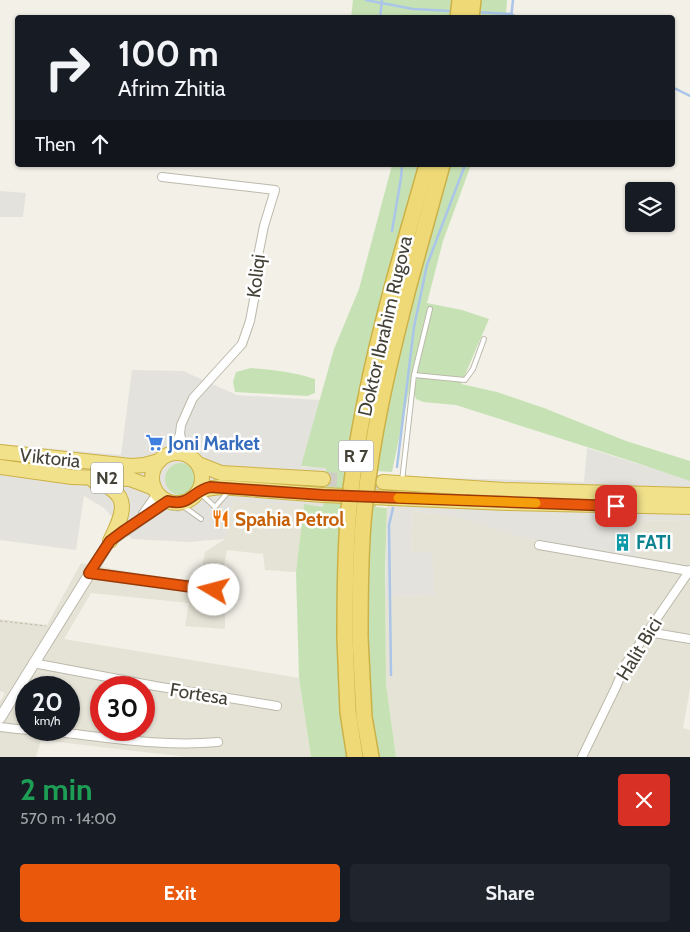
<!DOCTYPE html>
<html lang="en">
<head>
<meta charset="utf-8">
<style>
	:root { --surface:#171b24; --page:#20242c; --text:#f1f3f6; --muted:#9ea1a6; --accent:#ea580c }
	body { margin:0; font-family:Cabin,sans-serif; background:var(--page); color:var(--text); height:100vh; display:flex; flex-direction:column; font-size:19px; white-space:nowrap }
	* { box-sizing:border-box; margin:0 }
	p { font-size:16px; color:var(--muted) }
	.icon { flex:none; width:28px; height:28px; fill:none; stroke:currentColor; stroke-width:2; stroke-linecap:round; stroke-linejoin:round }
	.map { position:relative; height:757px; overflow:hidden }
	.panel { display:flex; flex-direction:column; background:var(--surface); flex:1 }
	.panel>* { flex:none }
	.top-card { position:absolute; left:15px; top:15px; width:660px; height:152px; border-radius:5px; box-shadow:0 1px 4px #0004; background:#171b24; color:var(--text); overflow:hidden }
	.tools { position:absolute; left:625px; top:182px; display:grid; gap:10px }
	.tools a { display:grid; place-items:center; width:50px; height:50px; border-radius:5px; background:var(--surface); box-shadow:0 1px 4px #0004; font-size:25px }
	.speed { position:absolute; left:15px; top:676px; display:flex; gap:10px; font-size:25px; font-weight:700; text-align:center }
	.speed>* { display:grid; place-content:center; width:65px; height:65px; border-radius:50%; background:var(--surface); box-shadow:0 1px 4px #0004; line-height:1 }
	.speed small { font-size:12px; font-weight:400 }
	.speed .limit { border:8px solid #d22; background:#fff; color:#111 }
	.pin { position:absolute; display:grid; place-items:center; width:42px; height:42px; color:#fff; margin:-21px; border-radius:10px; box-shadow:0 2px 8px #0006 }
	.me { position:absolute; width:55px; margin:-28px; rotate:278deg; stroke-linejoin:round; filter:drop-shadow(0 0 4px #0008) }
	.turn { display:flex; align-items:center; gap:18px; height:105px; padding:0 20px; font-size:22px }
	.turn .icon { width:65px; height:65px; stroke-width:2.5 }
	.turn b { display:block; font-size:35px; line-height:42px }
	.then { display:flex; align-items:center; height:48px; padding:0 20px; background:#0003; gap:10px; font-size:19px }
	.round { display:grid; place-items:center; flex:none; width:52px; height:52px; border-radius:5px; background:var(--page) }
	.head { display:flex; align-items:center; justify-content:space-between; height:85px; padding:0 20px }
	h1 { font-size:30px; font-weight:800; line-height:38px; color:#1e9e55 }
	.cta { display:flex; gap:10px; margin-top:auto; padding:10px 20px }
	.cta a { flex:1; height:58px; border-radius:5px; background:var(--accent); color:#fff; font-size:20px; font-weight:800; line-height:58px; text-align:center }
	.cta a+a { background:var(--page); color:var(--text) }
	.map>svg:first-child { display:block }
</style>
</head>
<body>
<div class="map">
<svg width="690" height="757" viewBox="0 0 690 757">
	<rect width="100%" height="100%" fill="#f2f0e7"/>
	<g fill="#e5e3d6" fill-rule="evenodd">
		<path d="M 234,501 L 304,504 L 296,572 L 265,570 L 263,554 L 227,550 L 223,572 L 225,592 L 225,629 L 185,626 L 189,603 L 91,593 L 64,639 L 299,678 L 311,757 L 187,757 L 41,740 L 36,757 L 0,757 L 0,701 L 5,693 L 0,691 L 0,619 L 47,625 L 81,563 L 173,580 L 200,578 L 205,552 L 225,539 ZM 26,688 L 69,688 L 69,730 L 26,730 ZM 101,688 L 144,688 L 144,730 L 101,730 Z"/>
		<path d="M 413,511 L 462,518 L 525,539 L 637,558 L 634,521 L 690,520 L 690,689 L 683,728 L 690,730 L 690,757 L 396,757 L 386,684 L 385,597 L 435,596 L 411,552 Z"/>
	</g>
	<g fill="#e4e2dc">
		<path d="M 0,191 L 26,193 L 23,217 L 0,217 Z"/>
		<path d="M 132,370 L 183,371 L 237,395 L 320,400 L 302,467 L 326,467 L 323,507 L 234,501 L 225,539 L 188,542 L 132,539 L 104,508 L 84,496 L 76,550 L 0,540 L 0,444 L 121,455 Z"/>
		<path d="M 587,448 L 690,480 L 690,520 L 634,521 L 637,558 L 525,539 L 462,518 L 413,511 L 411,551 L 432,552 L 435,596 L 385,597 L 388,476 L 584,482 Z"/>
	</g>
	<g fill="#c6e2b4">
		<path d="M 353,0 L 507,0 L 506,17 L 351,18 Z"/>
		<path d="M 392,165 L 471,165 L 443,241 L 427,303 L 462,310 L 489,319 L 461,384 L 497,392 L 544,408 L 626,441 L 690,461 L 690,481 L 637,463 L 456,405 L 423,402 L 416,399 L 413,389 L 418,376 L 416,357 L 392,472 L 377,471 L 376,507 L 387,508 L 385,572 L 386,684 L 396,757 L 311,757 L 299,678 L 296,572 L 304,504 L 323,507 L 326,468 L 301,466 L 334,349 L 359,289 Z"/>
		<path d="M 251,368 C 273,370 294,372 315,379 L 315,393 L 307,396 L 235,392 L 233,382 L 236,372 Z"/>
		<circle cx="181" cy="479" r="16"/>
	</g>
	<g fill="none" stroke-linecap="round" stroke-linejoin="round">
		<g stroke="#aac5e8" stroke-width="2.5">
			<path d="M 366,0 L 413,9 L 450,11"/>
			<path d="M 476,12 L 511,14 L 519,18"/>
			<path d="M 380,18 L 382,0"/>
			<path d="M 511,18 L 513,0"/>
			<path d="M 672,87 L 690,96"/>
			<path d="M 392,231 L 401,178 L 402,165"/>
			<path d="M 397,467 L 414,327 L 427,265 L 465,165"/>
			<path d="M 391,675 L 389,525 L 393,508"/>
		</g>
		<path stroke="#cfcdc4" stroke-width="14" stroke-dasharray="14 7" stroke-linecap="butt" d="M 323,479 L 383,482"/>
		<defs>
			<g id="service">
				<path d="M 414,375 L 465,380 L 473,369 L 484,339"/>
				<path d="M 402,481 L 414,375 L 430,309"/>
				<path d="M 200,493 L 215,507 L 228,492"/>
				<path d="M 179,503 L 201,519"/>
			</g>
			<g id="minor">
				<path d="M 162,177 L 275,190 L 264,226 L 258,256 L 256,289 L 250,321 L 242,344 L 193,398 L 181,425 L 180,434 L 172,454"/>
				<path d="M 180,434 L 186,455"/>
				<path d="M 539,545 L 689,571"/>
				<path d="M 89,573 L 214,590"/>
				<path d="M 648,632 L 690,639"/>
				<path d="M 33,663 L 155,686 L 277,706"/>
				<path d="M 0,727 C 19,730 38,730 57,732 C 111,738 164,747 218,742"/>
				<path d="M 582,757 L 616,687 L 625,665 L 690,570"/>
			</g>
			<g id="tertiary">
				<path d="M 144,514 L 158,494"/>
				<path d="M 0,718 L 110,541 L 168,501"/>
			</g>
			<g id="trunk">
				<path d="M 0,452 L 131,466 L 144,465 L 159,461"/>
				<circle cx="177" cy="478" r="25"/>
				<path d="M 198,464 L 221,473 L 323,479"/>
				<path d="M 0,467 L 72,477 L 130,479 L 154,488"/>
				<path d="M 94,481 C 133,493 124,513 110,541"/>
				<path d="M 383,482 L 504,490 L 690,495"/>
				<path d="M 199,490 L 220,487 L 323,495 L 506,503 L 690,507"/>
			</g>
			<g id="motorway">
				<path d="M 458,18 L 460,0"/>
				<path d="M 471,18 L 473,0"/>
				<path d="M 395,277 L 427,165"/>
				<path d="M 410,281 L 442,165"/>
				<path d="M 360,637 L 364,717 L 371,757"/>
				<path d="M 345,638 L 348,712 L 355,757"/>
			</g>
		</defs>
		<use href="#service" stroke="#bcb9ab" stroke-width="6"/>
		<use href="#minor" stroke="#bcb9ab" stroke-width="10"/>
		<use href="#tertiary" stroke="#bcb9ab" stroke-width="12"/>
		<use href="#trunk" stroke="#ccb147" stroke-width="16"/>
		<use href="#motorway" stroke="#ccb147" stroke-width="18"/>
		<g stroke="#bcb69e" stroke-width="1" stroke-dasharray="2.5 2.5" stroke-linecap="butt">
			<path d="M 171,510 L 179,511"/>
			<path d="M 0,621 L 46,626"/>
		</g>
		<use href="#service" stroke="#fff" stroke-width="4"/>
		<use href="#minor" stroke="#fff" stroke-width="8"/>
		<use href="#tertiary" stroke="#fff" stroke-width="10"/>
		<use href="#trunk" stroke="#f0e18a" stroke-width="14"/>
		<use href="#motorway" stroke="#eed976" stroke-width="15"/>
		<defs>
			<g id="motorway-bridge">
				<path d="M 360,637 C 360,599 360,561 363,523 C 370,441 389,361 410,281"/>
				<path d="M 345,638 C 345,599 345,560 348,520 C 354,440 374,354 395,277"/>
			</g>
		</defs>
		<use href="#motorway-bridge" stroke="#ccb147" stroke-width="18" stroke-linecap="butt"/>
		<use href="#motorway-bridge" stroke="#eed976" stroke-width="15"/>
	</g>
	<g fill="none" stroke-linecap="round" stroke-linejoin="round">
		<defs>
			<path id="route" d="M 214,590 L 89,573 L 110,541 L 122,532 L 168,501 C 190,507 192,491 210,487 L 323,495 L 616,506"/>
		</defs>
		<use href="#route" stroke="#983908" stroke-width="12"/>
		<use href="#route" stroke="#ea580c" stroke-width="9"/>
		<path stroke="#f59e0b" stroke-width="9" d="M 398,498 L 536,503"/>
	</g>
	<defs>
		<symbol id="supermarket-bare" viewBox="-9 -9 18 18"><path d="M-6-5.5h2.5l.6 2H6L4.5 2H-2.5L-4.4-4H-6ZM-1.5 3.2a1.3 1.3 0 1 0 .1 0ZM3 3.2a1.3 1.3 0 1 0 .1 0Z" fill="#3f7fe0" stroke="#fff" stroke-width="2.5" paint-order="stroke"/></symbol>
		<symbol id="restaurant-bare" viewBox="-9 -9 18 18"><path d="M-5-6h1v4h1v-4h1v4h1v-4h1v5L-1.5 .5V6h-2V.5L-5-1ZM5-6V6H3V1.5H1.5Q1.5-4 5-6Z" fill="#e8710a" stroke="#fff" stroke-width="2.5" paint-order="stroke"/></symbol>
		<symbol id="building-bare" viewBox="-9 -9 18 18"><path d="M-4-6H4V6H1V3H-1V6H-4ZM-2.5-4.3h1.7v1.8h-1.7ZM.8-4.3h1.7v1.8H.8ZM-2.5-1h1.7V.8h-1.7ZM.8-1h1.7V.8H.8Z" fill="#0f9aa8" stroke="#fff" stroke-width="2.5" paint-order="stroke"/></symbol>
	</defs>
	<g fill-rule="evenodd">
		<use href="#supermarket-bare" x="142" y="430" width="25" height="25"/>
		<use href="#restaurant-bare" x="208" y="506" width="25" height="25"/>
		<use href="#building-bare" x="610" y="530" width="25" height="25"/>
	</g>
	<g text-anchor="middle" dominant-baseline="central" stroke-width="5" stroke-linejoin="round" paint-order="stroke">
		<g fill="#fff" stroke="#7c7a73" stroke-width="1">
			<rect x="338.5" y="440.5" width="35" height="31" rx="4"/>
			<rect x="91" y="462.5" width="32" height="31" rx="4"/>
		</g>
		<g font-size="18" font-weight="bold" fill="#444137">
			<text x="356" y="456">R 7</text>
			<text x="107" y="478">N2</text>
		</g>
		<g font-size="19" fill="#444137" stroke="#fff">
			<text transform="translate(256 276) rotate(-83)">Koliqi</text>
			<text transform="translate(385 326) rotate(-77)">Doktor Ibrahim Rugova</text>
			<text transform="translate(50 458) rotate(6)">Viktoria</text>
			<text transform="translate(639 649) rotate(-59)">Halit Bici</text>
			<text transform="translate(199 694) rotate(9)">Fortesa</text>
		</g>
		<g font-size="19" font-weight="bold" fill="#366cbe" stroke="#fff" text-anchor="start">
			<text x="168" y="443">Joni Market</text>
		</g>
		<g font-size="19" font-weight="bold" fill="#c56008" stroke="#fff" text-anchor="start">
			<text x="235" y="519">Spahia Petrol</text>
		</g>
		<g font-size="19" font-weight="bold" fill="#0d838f" stroke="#fff" text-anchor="start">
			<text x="636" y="542">FATI</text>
		</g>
	</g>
</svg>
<div class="tools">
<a><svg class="icon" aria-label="layers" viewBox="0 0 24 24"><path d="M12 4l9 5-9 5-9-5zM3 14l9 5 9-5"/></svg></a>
</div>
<div class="speed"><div>20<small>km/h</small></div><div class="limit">30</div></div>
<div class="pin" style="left:616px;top:506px;background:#d93025"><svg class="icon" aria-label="arrive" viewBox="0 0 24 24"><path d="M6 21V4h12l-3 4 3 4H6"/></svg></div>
<svg class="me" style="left:214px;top:590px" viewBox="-20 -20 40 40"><circle r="19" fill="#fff"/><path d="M0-13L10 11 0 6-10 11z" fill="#ea580c"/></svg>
<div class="top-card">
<div class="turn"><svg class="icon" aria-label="right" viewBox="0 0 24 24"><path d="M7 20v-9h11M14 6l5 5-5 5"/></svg><div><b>100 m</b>Afrim Zhitia</div></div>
<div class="then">Then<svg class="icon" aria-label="ahead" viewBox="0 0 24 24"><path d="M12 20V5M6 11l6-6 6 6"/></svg></div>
</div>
</div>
<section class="panel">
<div class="head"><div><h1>2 min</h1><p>570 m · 14:00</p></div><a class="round" style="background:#d93025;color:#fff"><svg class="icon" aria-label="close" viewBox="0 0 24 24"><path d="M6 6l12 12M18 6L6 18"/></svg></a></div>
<div class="cta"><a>Exit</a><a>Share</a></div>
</section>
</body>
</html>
